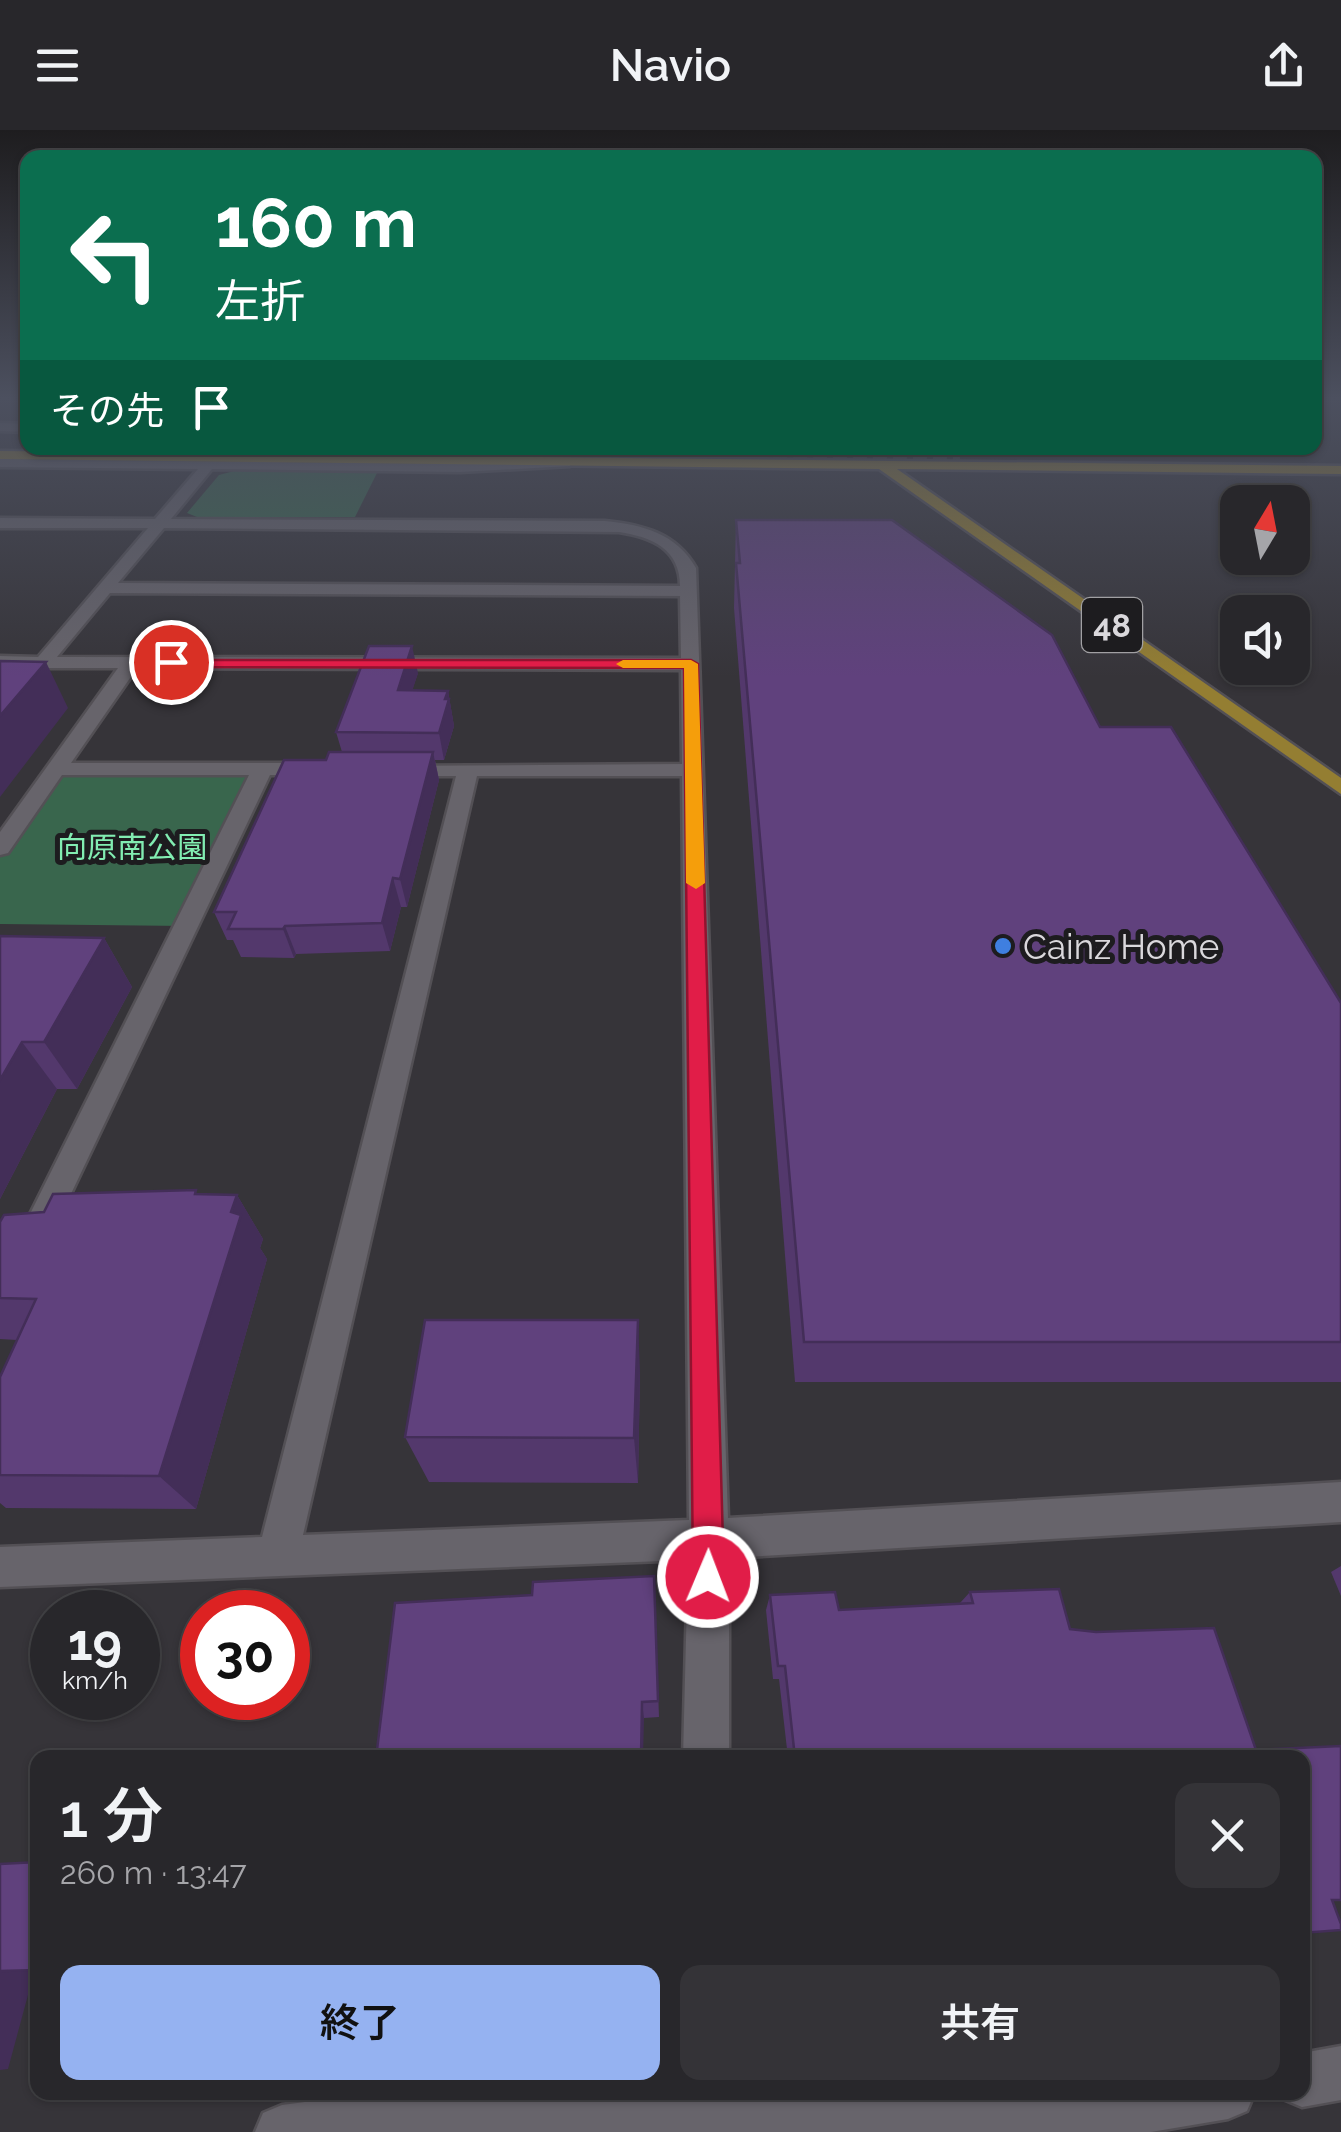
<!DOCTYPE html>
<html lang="ja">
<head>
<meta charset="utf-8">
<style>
	:root { --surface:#28272b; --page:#343337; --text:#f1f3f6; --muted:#a5a5a9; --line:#444447; --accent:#95b2f1 }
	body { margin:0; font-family:Raleway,"Noto Sans JP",sans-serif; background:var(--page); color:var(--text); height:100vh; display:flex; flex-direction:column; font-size:38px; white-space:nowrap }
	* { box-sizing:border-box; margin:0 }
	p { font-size:32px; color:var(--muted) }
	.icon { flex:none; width:55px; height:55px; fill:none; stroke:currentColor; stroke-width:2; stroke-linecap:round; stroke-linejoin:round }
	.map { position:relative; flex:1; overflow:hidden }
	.sheet { position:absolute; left:30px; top:1620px; width:1280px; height:350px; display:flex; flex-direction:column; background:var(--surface); border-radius:20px; box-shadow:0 2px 8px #0004,0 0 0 2px var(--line) }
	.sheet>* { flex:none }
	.guide { position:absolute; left:20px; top:20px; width:1302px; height:305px; border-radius:20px; box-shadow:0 2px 8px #0004,0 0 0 2px var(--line); background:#0b6e4f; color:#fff; overflow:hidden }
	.needle { width:65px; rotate:10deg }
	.fabs { position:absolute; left:1220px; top:355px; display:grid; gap:20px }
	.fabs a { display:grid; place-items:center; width:90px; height:90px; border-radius:20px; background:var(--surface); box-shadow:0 2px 8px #0004,0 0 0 2px var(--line); font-size:50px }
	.speed { position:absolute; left:30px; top:1460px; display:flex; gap:20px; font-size:50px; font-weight:700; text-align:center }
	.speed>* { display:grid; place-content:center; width:130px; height:130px; border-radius:50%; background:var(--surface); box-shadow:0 2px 8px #0004,0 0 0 2px var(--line); line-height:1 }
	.speed small { font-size:25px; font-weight:400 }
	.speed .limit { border:15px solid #d22; background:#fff; color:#111 }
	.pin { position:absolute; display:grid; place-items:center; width:85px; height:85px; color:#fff; margin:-42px; border:5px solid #fff; border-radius:50%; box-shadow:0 2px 10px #0007 }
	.me { position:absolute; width:110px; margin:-55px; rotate:1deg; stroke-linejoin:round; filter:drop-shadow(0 0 8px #0008) }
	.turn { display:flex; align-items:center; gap:35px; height:210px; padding:0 30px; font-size:45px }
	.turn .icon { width:130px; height:130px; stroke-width:2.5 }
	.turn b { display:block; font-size:70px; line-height:85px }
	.then { display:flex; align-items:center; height:95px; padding:0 30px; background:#0003; gap:20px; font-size:38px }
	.round { display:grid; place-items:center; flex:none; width:105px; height:105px; border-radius:20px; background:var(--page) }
	.head { display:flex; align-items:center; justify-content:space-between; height:170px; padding:0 30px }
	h1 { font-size:60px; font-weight:600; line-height:75px }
	.primary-button { display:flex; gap:20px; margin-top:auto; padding:20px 30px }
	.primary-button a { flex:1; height:115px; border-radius:20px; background:var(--accent); color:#111; font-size:40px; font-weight:600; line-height:115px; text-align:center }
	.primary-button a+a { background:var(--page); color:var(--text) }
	header { display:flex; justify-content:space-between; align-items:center; height:130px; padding:0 30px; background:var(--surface); font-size:45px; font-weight:600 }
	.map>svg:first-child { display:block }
</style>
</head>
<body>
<header><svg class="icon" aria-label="menu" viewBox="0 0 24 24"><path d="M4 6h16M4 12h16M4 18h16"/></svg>Navio<svg class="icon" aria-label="share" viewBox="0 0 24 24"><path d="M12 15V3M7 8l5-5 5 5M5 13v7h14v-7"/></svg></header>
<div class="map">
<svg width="1341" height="2002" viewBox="0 0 1341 2002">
	<rect width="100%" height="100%" fill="#363439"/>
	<g fill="#39664d">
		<path d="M 234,341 L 377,343 L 355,387 L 197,387 L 187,383 L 219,345 Z"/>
		<path d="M 263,638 L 186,796 L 0,794 L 0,718 L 57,639 Z"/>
	</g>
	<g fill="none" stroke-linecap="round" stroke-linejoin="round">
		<path stroke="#4f4d51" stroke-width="14" stroke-dasharray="14 6" stroke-linecap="butt" d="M 493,321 L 960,325"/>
		<defs>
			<g id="minor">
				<path d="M 0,293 L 28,294 L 28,302 L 0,301 Z"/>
				<path d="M 0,329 L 460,334 L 565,329 L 570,330 L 570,336 L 460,342 L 212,339 L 171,389 L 605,391 C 643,395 676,403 696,438 L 728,1388 L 1341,1352 L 1341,1392 L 729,1428 L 729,1628 L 683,1628 L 688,1430 L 0,1457 L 0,1417 L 262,1407 L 456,646 L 394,646 L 387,644 L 383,640 L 387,636 L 682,634 L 681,540 L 137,538 L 71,633 L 319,633 L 330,639 L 319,645 L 270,645 L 50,1108 L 39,1112 L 28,1108 L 23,1098 L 249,645 L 62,645 L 8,723 L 0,725 L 0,702 L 118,538 L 0,538 L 0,526 L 38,527 L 148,398 L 0,398 L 0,388 L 155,389 L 198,339 L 0,337 ZM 164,398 L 619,402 C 652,407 680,419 680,456 L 118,453 ZM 110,463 L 680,466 L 681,528 L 57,527 ZM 477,646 L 682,646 L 689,1390 L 303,1405 Z"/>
				<path d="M 1341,1916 L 1341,1970 L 1302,1977 L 1283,1969 L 1281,1962 L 1302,1962 L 1302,1923 Z"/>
				<path d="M 381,1962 L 885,1962 L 1029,1969 L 1067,1962 L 1255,1962 L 1247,1981 L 1228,1989 L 1151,2002 L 255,2002 L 263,1983 L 282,1975 Z"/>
			</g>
			<path id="major" d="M 0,321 L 1341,336 L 1341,344 L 897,339 L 1341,648 L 1341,664 L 879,339 L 0,329 Z"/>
		</defs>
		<use href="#minor" stroke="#535055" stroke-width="5"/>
		<use href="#major" stroke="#535055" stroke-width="5"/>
		<use href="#minor" fill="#67646b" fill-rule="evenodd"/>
		<use href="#major" fill="#947e32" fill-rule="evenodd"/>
	</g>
	<g fill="#53386c">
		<path d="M 736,390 L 1100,597 L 1341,873 L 1341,1252 L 795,1252 L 734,478 Z"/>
		<path d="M 418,543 L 412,560 L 448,561 L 454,596 L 444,630 L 435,630 L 439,650 L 407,777 L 401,777 L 390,821 L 296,824 L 294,828 L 241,827 L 233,810 L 227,810 L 214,782 L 326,630 L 342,622 L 336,602 Z"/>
		<path d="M 0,806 L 104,808 L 132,857 L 77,959 L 57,959 L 0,1069 Z"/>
		<path d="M 198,1064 L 237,1065 L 263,1109 L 260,1118 L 267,1129 L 196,1379 L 6,1378 L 0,1373 L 0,1247 L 17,1210 L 0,1209 L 0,1092 L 44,1082 Z"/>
		<path d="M 640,1242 L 638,1353 L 429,1352 L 405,1307 Z"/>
		<path d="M 1341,1436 L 1341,1466 L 1331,1442 Z"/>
		<path d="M 654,1446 L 659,1587 L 644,1588 L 532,1465 Z"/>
		<path d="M 970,1462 L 1070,1499 L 1256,1620 L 1341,1616 L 1341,1771 L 1333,1771 L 1302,1803 L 1302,1628 L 788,1628 L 779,1549 L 773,1549 L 766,1480 L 770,1465 L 839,1480 L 960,1473 Z"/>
	</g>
	<g fill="#432e58">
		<path d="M 412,516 L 418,543 L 404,587 L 398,560 Z"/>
		<path d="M 46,532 L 68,578 L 0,667 L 0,586 Z"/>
		<path d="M 448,561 L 454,596 L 444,630 L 439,603 Z"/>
		<path d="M 433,622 L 439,650 L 407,777 L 400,749 Z"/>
		<path d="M 393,748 L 401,777 L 390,821 L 382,793 Z"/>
		<path d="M 285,796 L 296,824 L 294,828 L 283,799 Z"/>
		<path d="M 104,808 L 132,857 L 77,959 L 44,912 Z"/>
		<path d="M 22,912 L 57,959 L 0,1069 L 0,950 Z"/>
		<path d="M 237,1065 L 263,1109 L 260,1118 L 267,1129 L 196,1379 L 159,1346 Z"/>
		<path d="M 638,1190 L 640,1242 L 638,1353 L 634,1308 Z"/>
		<path d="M 642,1572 L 644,1588 L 643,1628 L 641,1628 Z"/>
		<path d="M 35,1839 L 8,1939 L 0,1940 L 0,1841 Z"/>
	</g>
	<g fill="#60417d" stroke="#432e58" stroke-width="2.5">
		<path d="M 736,390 L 892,390 L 1052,505 L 1100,597 L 1171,597 L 1341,873 L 1341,1212 L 804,1212 L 736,433 L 740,433 Z"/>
		<path d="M 369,516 L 412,516 L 398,560 L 448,561 L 445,569 L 449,569 L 439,603 L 336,602 Z"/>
		<path d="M 0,531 L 46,532 L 0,586 Z"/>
		<path d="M 329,622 L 433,622 L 400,749 L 393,748 L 382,793 L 285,796 L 283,799 L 228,799 L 236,782 L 214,782 L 284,630 L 326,630 Z"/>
		<path d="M 0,806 L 104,808 L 44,912 L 22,912 L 0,950 Z"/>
		<path d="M 196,1060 L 195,1064 L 237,1065 L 231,1082 L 241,1085 L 159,1346 L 0,1345 L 0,1247 L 36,1169 L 0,1168 L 0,1092 L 4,1085 L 44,1082 L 53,1064 Z"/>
		<path d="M 425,1190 L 638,1190 L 634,1308 L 405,1307 Z"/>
		<path d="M 654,1446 L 658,1571 L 642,1572 L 641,1628 L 376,1628 L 395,1473 L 532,1465 L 533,1452 Z"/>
		<path d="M 1059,1459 L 1070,1499 L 1096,1502 L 1214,1498 L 1256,1620 L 1341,1616 L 1341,1770 L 1332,1770 L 1341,1794 L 1341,1800 L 1302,1803 L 1302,1628 L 795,1628 L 785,1536 L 778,1536 L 770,1465 L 835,1462 L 839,1480 L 973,1473 L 970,1462 Z"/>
		<path d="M 38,1732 L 38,1840 L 0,1841 L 0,1734 Z"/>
	</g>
	<linearGradient id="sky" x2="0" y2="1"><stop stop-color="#1e1d1f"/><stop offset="0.49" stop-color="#4c505f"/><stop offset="1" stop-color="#4c505f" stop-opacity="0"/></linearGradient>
	<rect width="1341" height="547" fill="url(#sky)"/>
	<path fill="#e11d48" stroke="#92132f" stroke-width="2.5" d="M 166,530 L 691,530 L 698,534 L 724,1447 L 719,1458 L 708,1463 L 697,1458 L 693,1447 L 684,538 L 171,537 L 164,532 Z"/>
	<path fill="#f59e0b" d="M 691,530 L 698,534 L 705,753 L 696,759 L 686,753 L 684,538 L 623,538 L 616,534 L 623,530 Z"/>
	<circle fill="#3f7fe0" stroke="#1d1c1f" stroke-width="4" cx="1003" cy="816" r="10"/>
	<g text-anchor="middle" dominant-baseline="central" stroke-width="10" stroke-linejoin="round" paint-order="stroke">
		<g font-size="30" fill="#82edb2" stroke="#1d1c1f">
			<text x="132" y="717">向原南公園</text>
		</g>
		<rect fill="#1d1c1f" stroke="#a1a0a3" stroke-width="2.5" x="1082" y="468" width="60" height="54" rx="8"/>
		<g font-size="32" font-weight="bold" fill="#dad8dc">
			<text x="1112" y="495">48</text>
		</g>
		<g font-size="35" fill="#dad8dc" stroke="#1d1c1f" text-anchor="start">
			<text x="1023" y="816">Cainz Home</text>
		</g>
	</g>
</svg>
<div class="fabs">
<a><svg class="needle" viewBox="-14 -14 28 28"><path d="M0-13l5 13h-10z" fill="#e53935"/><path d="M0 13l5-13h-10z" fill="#a5a5a9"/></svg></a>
<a><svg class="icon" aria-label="sound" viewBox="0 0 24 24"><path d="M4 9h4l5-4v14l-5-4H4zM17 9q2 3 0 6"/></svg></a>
</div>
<div class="speed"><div>19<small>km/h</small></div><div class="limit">30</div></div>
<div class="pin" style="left:171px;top:532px;background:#d93025"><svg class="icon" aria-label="arrive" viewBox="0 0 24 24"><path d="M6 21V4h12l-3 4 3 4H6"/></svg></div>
<svg class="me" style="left:708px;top:1447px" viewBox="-20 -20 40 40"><circle r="17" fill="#e11d48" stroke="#fff" stroke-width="3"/><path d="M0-11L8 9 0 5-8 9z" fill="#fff"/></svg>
<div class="guide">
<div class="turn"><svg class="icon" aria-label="left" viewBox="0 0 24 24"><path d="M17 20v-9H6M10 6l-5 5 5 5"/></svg><div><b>160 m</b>左折</div></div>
<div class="then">その先<svg class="icon" aria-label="arrive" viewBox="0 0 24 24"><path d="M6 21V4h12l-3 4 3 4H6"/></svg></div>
</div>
<section class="sheet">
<div class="head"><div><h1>1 分</h1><p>260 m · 13:47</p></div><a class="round"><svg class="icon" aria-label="close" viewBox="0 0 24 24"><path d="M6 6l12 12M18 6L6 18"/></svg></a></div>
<div class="primary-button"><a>終了</a><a>共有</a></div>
</section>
</div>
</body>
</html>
